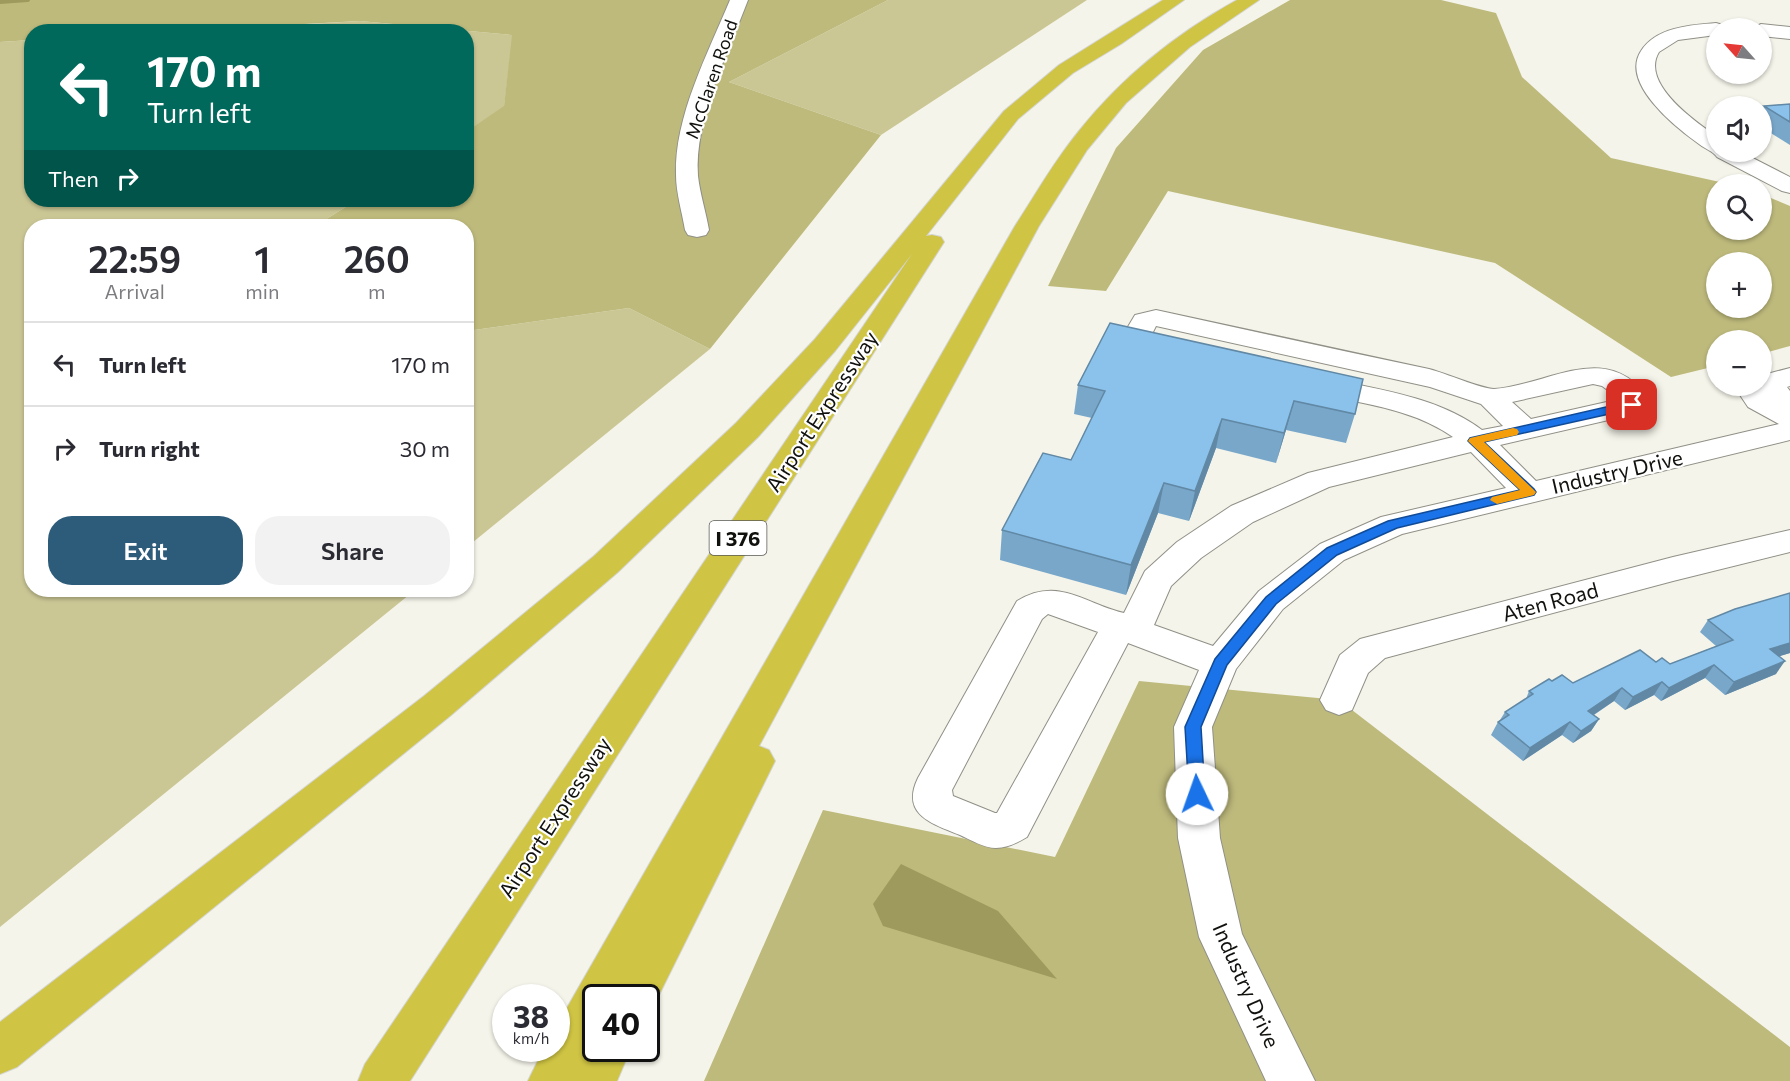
<!DOCTYPE html>
<html lang="en">
<head>
<meta charset="utf-8">
<style>
	:root { --surface:#fff; --page:#f2f2f3; --text:#2b2b33; --muted:#7c7c81; --line:#e1e1e2; --accent:#2d5b7a }
	body { margin:0; font-family:Commissioner,sans-serif; background:var(--page); color:var(--text); height:100vh; display:flex; flex-direction:column; font-size:22px; white-space:nowrap }
	* { box-sizing:border-box; margin:0 }
	p { font-size:20px; color:var(--muted) }
	.icon { flex:none; width:33px; height:33px; fill:none; stroke:currentColor; stroke-width:2; stroke-linecap:round; stroke-linejoin:round }
	.map { position:relative; flex:1; overflow:hidden }
	.drawer { position:absolute; left:24px; top:219px; width:450px; height:378px; display:flex; flex-direction:column; background:var(--surface); border-radius:24px; box-shadow:0 2px 4px #0004 }
	.drawer>* { flex:none }
	.hud { position:absolute; left:24px; top:24px; width:450px; height:183px; border-radius:24px; box-shadow:0 2px 4px #0004; background:#00695c; color:#fff; overflow:hidden }
	.needle { width:39px; rotate:297deg }
	.fabs { position:absolute; left:1706px; top:18px; display:grid; gap:12px }
	.fabs a { display:grid; place-items:center; width:66px; height:66px; border-radius:50%; background:var(--surface); box-shadow:0 2px 4px #0004; font-size:30px }
	.speed { position:absolute; left:492px; top:984px; display:flex; gap:12px; font-size:30px; font-weight:700; text-align:center }
	.speed>* { display:grid; place-content:center; width:78px; height:78px; border-radius:50%; background:var(--surface); box-shadow:0 2px 4px #0004; line-height:1 }
	.speed small { font-size:15px; font-weight:400 }
	.speed .limit { border:3px solid #111; border-radius:9px; background:#fff; color:#111 }
	.pin { position:absolute; display:grid; place-items:center; width:51px; height:51px; color:#fff; margin:-26px; border-radius:12px; box-shadow:0 3px 9px #0006 }
	.me { position:absolute; width:66px; margin:-33px; rotate:357deg; stroke-linejoin:round; filter:drop-shadow(0 0 4px #0008) }
	.turn { display:flex; align-items:center; gap:21px; height:126px; padding:0 24px; font-size:27px }
	.turn .icon { width:78px; height:78px; stroke-width:2.5 }
	.turn b { display:block; font-size:42px; line-height:51px }
	.then { display:flex; align-items:center; height:57px; padding:0 24px; background:#0003; gap:12px; font-size:22px }
	.eta { display:flex; justify-content:space-evenly; align-items:center; height:102px; text-align:center }
	.eta b { font-size:36px; font-weight:600; line-height:42px }
	.button { display:flex; gap:12px; margin-top:auto; padding:12px 24px }
	.button a { flex:1; height:69px; border-radius:24px; background:var(--accent); color:#fff; font-size:24px; font-weight:600; line-height:69px; text-align:center }
	.button a+a { background:var(--page); color:var(--text) }
	ul { padding:0; list-style:none }
	li { display:flex; align-items:center; gap:18px; height:84px; padding:0 24px; border-top:2px solid var(--line) }
	li div { flex:1 }
	li b { display:block; font-size:22px }
	li em { font-style:normal }
	.map>svg:first-child { display:block }
</style>
</head>
<body>
<div class="map">
<svg width="1790" height="1081" viewBox="0 0 1790 1081">
	<rect width="100%" height="100%" fill="#f4f4ea"/>
	<g fill="#cbc795">
		<path d="M 888,0 L 1087,0 L 881,135 L 729,82 Z"/>
		<path d="M 360,21 L 513,35 L 504,107 L 467,131 L 466,32 L 174,32 Z"/>
		<path d="M 31,40 L 32,200 L 357,200 L 315,226 L 32,226 L 32,590 L 415,590 L 0,927 L 0,42 Z"/>
		<path d="M 629,308 L 710,349 L 467,547 L 467,331 Z"/>
	</g>
	<g fill="#beba7c" fill-rule="evenodd">
		<path d="M 0,0 L 888,0 L 729,82 L 881,135 L 710,349 L 629,308 L 467,331 L 466,226 L 315,226 L 357,200 L 466,200 L 467,131 L 504,106 L 512,35 L 360,21 L 174,31 L 32,32 L 31,40 L 0,42 Z"/>
		<path d="M 1290,0 L 1441,0 L 1496,13 L 1522,77 L 1611,158 L 1729,184 L 1716,184 L 1716,230 L 1761,230 L 1761,194 L 1790,206 L 1790,346 L 1761,354 L 1761,340 L 1716,340 L 1716,366 L 1671,377 L 1495,263 L 1168,191 L 1106,291 L 1048,286 L 1116,148 L 1203,50 ZM 1716,262 L 1761,262 L 1761,308 L 1716,308 Z"/>
		<path d="M 1139,681 L 1339,700 L 1790,1047 L 1790,1081 L 704,1081 L 823,810 L 1055,857 Z"/>
	</g>
	<path fill="#9e995d" d="M 901,864 L 998,911 L 1057,979 L 883,926 L 873,904 Z"/>
	<g fill="none" stroke-linecap="round" stroke-linejoin="round">
		<path stroke="#9e995d" stroke-width="4" d="M 0,2 L 28,0"/>
		<defs>
			<g id="minor">
				<path d="M 730,0 L 748,0 C 728,53 694,119 698,176 C 700,194 706,212 709,230 L 706,235 L 697,237 L 688,235 L 685,230 C 682,212 676,193 676,175 C 674,117 708,53 730,0 Z"/>
				<path d="M 1716,23 L 1723,25 L 1725,28 L 1716,28 L 1716,35 L 1678,40 L 1659,52 C 1640,83 1694,121 1716,136 L 1716,152 L 1741,152 L 1790,177 L 1790,193 L 1782,191 L 1717,157 C 1713,151 1705,149 1699,144 C 1675,127 1620,83 1641,51 C 1656,27 1691,25 1716,23 Z"/>
				<path d="M 1761,24 L 1790,27 L 1790,39 L 1761,36 L 1761,28 L 1753,28 Z"/>
				<path d="M 1156,310 C 1247,330 1338,350 1429,369 C 1445,373 1482,389 1494,389 C 1550,385 1607,338 1650,400 L 1639,413 L 1500,445 L 1536,481 L 1779,424 L 1748,407 L 1734,386 L 1761,386 L 1767,374 L 1790,368 L 1790,386 L 1787,387 L 1790,391 L 1790,440 L 1402,534 L 1344,560 L 1283,609 L 1236,669 L 1212,727 L 1220,838 L 1242,934 L 1315,1081 L 1266,1081 L 1199,937 L 1178,838 L 1174,727 L 1199,670 L 1128,643 L 1027,837 C 1017,843 1007,848 996,848 C 984,848 971,840 960,835 C 933,824 900,815 918,778 L 1017,601 C 1058,576 1083,603 1124,613 L 1145,571 L 1177,542 L 1231,506 L 1308,473 L 1453,437 C 1411,407 1355,403 1307,391 L 1303,385 L 1307,379 L 1317,376 C 1372,389 1436,395 1482,430 L 1503,426 L 1481,404 L 1430,387 L 1156,326 L 1151,336 L 1181,344 L 1185,350 L 1181,356 L 1171,358 L 1130,347 L 1123,335 L 1135,315 ZM 1593,384 L 1602,386 L 1620,399 L 1531,419 L 1512,402 ZM 1471,452 L 1506,488 L 1381,517 L 1320,544 L 1259,591 L 1213,646 L 1154,625 L 1171,586 L 1201,558 L 1253,522 L 1329,487 ZM 1048,614 L 1098,632 L 997,813 L 995,813 L 953,796 L 952,790 L 1042,619 Z"/>
				<path d="M 1790,530 L 1790,552 L 1673,581 L 1385,658 L 1368,673 L 1352,710 L 1339,715 L 1326,710 L 1320,700 L 1340,655 L 1360,639 L 1673,557 Z"/>
			</g>
			<g id="highway">
				<path d="M 1163,0 L 1184,0 L 1121,44 L 1073,73 L 1018,119 L 926,236 L 932,235 L 941,237 L 944,242 L 410,1081 L 358,1081 L 365,1064 L 912,254 L 835,351 L 758,437 L 618,572 L 450,716 L 17,1067 L 0,1074 L 0,1022 L 424,696 L 594,556 L 736,423 L 815,339 L 1004,111 L 1059,65 Z"/>
				<path d="M 1237,0 L 1259,0 L 1190,47 L 1126,103 L 1087,150 L 1039,226 L 759,746 L 769,750 L 775,761 L 650,1013 L 646,1015 L 646,998 L 596,998 L 596,1048 L 631,1048 L 617,1081 L 528,1081 L 544,1048 L 556,1048 L 556,1027 L 1015,226 C 1036,194 1055,160 1079,131 C 1122,77 1177,33 1237,0 Z"/>
			</g>
		</defs>
		<use href="#minor" stroke="#909087" stroke-width="2"/>
		<use href="#highway" stroke="#d4d4d4" stroke-width="2"/>
		<use href="#minor" fill="#fff" fill-rule="evenodd"/>
		<use href="#highway" fill="#cfc443" fill-rule="evenodd"/>
	</g>
	<g fill="#78a7ca">
		<path d="M 1790,104 L 1790,145 L 1761,127 L 1761,113 L 1764,106 Z"/>
		<path d="M 1110,323 L 1355,414 L 1346,443 L 1286,430 L 1276,463 L 1216,448 L 1189,521 L 1158,513 L 1126,595 L 1000,560 L 1002,530 L 1071,460 L 1092,418 L 1074,414 L 1078,385 Z"/>
		<path d="M 1708,620 L 1790,653 L 1779,656 L 1776,674 L 1725,695 L 1705,678 L 1661,701 L 1654,695 L 1625,710 L 1614,701 L 1594,715 L 1599,719 L 1591,731 L 1573,743 L 1562,735 L 1523,761 L 1491,735 L 1498,722 L 1500,720 L 1505,712 L 1526,699 L 1529,691 L 1552,681 L 1573,683 L 1656,662 L 1670,664 L 1716,646 L 1700,632 Z"/>
	</g>
	<g fill="#6188a4">
		<path d="M 1294,401 L 1286,430 L 1276,463 L 1284,433 Z"/>
		<path d="M 1222,419 L 1216,448 L 1189,521 L 1195,491 Z"/>
		<path d="M 1164,483 L 1158,513 L 1126,595 L 1131,565 Z"/>
		<path d="M 1790,643 L 1790,653 L 1761,662 L 1770,649 Z"/>
		<path d="M 1785,661 L 1776,674 L 1725,695 L 1734,682 Z"/>
		<path d="M 1714,665 L 1705,678 L 1661,701 L 1669,688 Z"/>
		<path d="M 1662,682 L 1654,695 L 1625,710 L 1633,697 Z"/>
		<path d="M 1622,688 L 1614,701 L 1581,723 L 1588,711 Z"/>
		<path d="M 1599,719 L 1591,731 L 1573,743 L 1581,731 Z"/>
		<path d="M 1570,722 L 1562,735 L 1523,761 L 1530,748 Z"/>
	</g>
	<g fill="#8bc2eb" stroke="#6188a4" stroke-width="1.5">
		<path d="M 1790,104 L 1790,122 L 1764,106 Z"/>
		<path d="M 1110,323 L 1363,379 L 1355,414 L 1294,401 L 1284,433 L 1222,419 L 1195,491 L 1164,483 L 1131,565 L 1002,530 L 1043,453 L 1071,460 L 1105,391 L 1078,385 Z"/>
		<path d="M 1790,593 L 1790,643 L 1770,649 L 1785,661 L 1734,682 L 1714,665 L 1669,688 L 1662,682 L 1633,697 L 1622,688 L 1588,711 L 1599,719 L 1581,731 L 1570,722 L 1530,748 L 1498,722 L 1509,715 L 1505,712 L 1533,694 L 1529,691 L 1549,679 L 1552,681 L 1562,675 L 1573,683 L 1640,650 L 1656,662 L 1662,658 L 1670,664 L 1733,640 L 1708,620 L 1735,609 Z"/>
	</g>
	<path fill="#1a73e8" stroke="#114b97" stroke-width="1.5" d="M 1632,401 L 1638,405 L 1636,408 L 1484,442 L 1534,489 L 1536,492 L 1534,495 L 1397,528 L 1337,555 L 1276,604 L 1227,665 L 1201,727 L 1205,794 L 1203,799 L 1197,801 L 1191,799 L 1189,794 L 1185,727 L 1215,659 L 1266,597 L 1327,548 L 1388,521 L 1520,490 L 1470,443 L 1468,441 L 1470,438 Z"/>
	<path fill="#f59e0b" d="M 1513,428 L 1517,429 L 1519,432 L 1517,435 L 1484,442 L 1536,492 L 1534,495 L 1497,504 L 1490,500 L 1492,497 L 1520,490 L 1468,441 L 1470,438 Z"/>
	<g text-anchor="middle" dominant-baseline="central" stroke-width="4.5" stroke-linejoin="round" paint-order="stroke">
		<g font-size="18" fill="#11110e" stroke="#fff">
			<text transform="translate(711 79) rotate(-71)">McClaren Road</text>
		</g>
		<rect fill="#fff" stroke="#585856" stroke-width="1.5" x="709.5" y="521" width="57" height="34" rx="4.5"/>
		<g font-size="20" font-weight="bold" fill="#11110e">
			<text x="738" y="538">I 376</text>
		</g>
		<g font-size="21" fill="#11110e" stroke="#fff">
			<text transform="translate(821 411) rotate(-57)">Airport Expressway</text>
			<text transform="translate(1617 471) rotate(-13)">Industry Drive</text>
			<text transform="translate(1550 601) rotate(-15)">Aten Road</text>
			<text transform="translate(554 817) rotate(-57)">Airport Expressway</text>
			<text transform="translate(1247 985) rotate(66)">Industry Drive</text>
		</g>
	</g>
</svg>
<div class="fabs">
<a><svg class="needle" viewBox="-14 -14 28 28"><path d="M0-13l5 13h-10z" fill="#e53935"/><path d="M0 13l5-13h-10z" fill="#7c7c81"/></svg></a>
<a><svg class="icon" aria-label="sound" viewBox="0 0 24 24"><path d="M4 9h4l5-4v14l-5-4H4zM17 9q2 3 0 6"/></svg></a>
<a><svg class="icon" aria-label="search" viewBox="0 0 24 24"><circle cx="10" cy="10" r="6"/><path d="M15 15l6 6"/></svg></a>
<a>+</a>
<a>−</a>
</div>
<div class="speed"><div>38<small>km/h</small></div><div class="limit">40</div></div>
<div class="pin" style="left:1632px;top:405px;background:#d93025"><svg class="icon" aria-label="arrive" viewBox="0 0 24 24"><path d="M6 21V4h12l-3 4 3 4H6"/></svg></div>
<svg class="me" style="left:1197px;top:794px" viewBox="-20 -20 40 40"><circle r="19" fill="#fff"/><path d="M0-13L10 11 0 6-10 11z" fill="#1a73e8"/></svg>
<div class="hud">
<div class="turn"><svg class="icon" aria-label="left" viewBox="0 0 24 24"><path d="M17 20v-9H6M10 6l-5 5 5 5"/></svg><div><b>170 m</b>Turn left</div></div>
<div class="then">Then<svg class="icon" aria-label="right" viewBox="0 0 24 24"><path d="M7 20v-9h11M14 6l5 5-5 5"/></svg></div>
</div>
<section class="drawer">
<div class="eta">
<div><b>22:59</b><p>Arrival</p></div>
<div><b>1</b><p>min</p></div>
<div><b>260</b><p>m</p></div>
</div>
<ul>
<li><svg class="icon" aria-label="left" viewBox="0 0 24 24"><path d="M17 20v-9H6M10 6l-5 5 5 5"/></svg><div><b>Turn left</b></div><em>170 m</em></li>
<li><svg class="icon" aria-label="right" viewBox="0 0 24 24"><path d="M7 20v-9h11M14 6l5 5-5 5"/></svg><div><b>Turn right</b></div><em>30 m</em></li>
</ul>
<div class="button"><a>Exit</a><a>Share</a></div>
</section>
</div>
</body>
</html>
